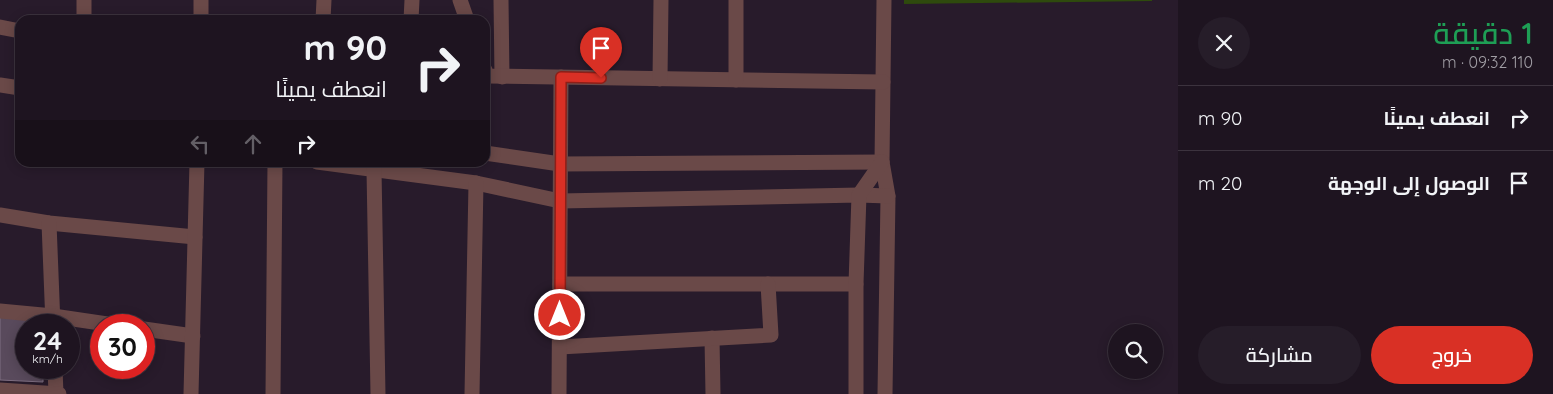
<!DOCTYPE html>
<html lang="ar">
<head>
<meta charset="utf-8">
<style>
	:root { --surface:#1e1420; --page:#261d29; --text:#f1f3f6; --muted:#a19ea5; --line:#3c333e; --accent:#d93025 }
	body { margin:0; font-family:Quicksand,Cairo,sans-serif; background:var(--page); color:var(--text); direction:rtl; height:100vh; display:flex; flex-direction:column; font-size:19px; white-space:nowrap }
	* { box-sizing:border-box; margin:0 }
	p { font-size:16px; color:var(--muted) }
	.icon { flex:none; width:28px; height:28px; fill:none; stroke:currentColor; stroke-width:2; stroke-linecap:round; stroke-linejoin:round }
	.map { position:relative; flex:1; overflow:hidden; direction:ltr }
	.drawer { display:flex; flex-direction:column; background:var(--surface); width:375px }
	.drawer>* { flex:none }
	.top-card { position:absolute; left:15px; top:15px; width:475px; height:152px; border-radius:15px; box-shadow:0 2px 12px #0003,0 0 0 1px var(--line); direction:rtl; background:#1e1420; color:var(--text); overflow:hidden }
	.fabs { position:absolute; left:1108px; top:324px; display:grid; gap:10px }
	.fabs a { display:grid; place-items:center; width:55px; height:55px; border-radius:50%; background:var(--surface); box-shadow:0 2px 12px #0003,0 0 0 1px var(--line); font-size:25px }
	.speed { position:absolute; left:15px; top:314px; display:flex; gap:10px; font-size:25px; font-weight:700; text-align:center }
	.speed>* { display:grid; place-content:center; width:65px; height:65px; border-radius:50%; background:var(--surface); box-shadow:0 2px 12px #0003,0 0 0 1px var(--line); line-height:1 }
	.speed small { font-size:12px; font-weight:400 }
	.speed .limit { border:8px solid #d22; background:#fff; color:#111 }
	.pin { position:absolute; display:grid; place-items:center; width:42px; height:42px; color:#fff; margin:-51px -21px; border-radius:50% 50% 50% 0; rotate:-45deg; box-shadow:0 0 5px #0007 }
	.pin .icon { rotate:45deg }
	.me { position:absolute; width:55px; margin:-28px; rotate:0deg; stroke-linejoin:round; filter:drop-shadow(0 0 4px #0008) }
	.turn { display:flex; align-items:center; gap:18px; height:105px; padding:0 20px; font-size:22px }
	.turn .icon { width:65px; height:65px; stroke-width:2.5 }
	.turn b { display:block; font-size:35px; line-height:42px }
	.lanes { display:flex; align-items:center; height:48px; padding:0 20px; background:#0003; justify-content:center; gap:25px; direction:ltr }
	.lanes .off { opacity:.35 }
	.round { display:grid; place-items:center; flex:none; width:52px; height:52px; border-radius:26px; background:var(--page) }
	.head { display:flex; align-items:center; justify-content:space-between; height:85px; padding:0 20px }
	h1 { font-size:30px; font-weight:600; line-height:38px; color:#1e9e55 }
	.button { display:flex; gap:10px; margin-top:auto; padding:10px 20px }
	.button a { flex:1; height:58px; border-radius:30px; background:var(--accent); color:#fff; font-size:20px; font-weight:600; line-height:58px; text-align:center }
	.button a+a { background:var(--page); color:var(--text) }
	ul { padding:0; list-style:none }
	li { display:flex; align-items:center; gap:15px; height:65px; padding:0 20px; border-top:1px solid var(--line) }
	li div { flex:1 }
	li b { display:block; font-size:19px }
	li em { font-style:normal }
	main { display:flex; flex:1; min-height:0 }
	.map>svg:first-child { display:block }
</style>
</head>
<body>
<main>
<section class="drawer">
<div class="head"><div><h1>1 دقيقة</h1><p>110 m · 09:32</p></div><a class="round"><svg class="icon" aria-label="close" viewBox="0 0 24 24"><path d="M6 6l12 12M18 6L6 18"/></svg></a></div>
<ul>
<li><svg class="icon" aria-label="right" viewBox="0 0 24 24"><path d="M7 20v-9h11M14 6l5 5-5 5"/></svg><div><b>انعطف يمينًا</b></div><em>90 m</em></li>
<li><svg class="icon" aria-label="arrive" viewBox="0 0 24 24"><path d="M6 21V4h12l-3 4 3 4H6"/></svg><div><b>الوصول إلى الوجهة</b></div><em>20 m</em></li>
</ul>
<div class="button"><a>خروج</a><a>مشاركة</a></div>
</section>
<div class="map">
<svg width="1178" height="394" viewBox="0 0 1178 394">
	<rect width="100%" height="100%" fill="#281b2b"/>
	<path fill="#2e4a0d" d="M 904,0 L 1152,0 L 1152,1 L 904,4 Z"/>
	<path fill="#594a5c" stroke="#7e6e81" d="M 0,315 L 46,317 L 45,325 L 26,325 L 26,368 L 43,368 L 43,382 L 0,380 Z"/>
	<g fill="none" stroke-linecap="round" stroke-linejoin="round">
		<g stroke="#6a4948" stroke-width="15">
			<path d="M 460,0 L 467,20"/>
			<path d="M 501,0 L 502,77"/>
			<path d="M 884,0 L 882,162 L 888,196 L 885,394"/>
			<path d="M 84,20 L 84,0"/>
			<path d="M 201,20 L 201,0"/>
			<path d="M 323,20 L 324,0"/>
			<path d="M 411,20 L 412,0"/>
			<path d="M 0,27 L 20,31"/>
			<path d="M 485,70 L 487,76 L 883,82"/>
			<path d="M 660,79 L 661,0"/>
			<path d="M 736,80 L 736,0"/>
			<path d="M 0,85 L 20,88"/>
			<path d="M 485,153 L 560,164 L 882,162"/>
			<path d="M 317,162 L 476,183 L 560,201 L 859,195 L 888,196"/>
			<path d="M 374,170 L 378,394"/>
			<path d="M 0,215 L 49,223 L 195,237"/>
			<path d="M 49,223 L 53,325"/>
			<path d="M 560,284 L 856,284"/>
			<path d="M 0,311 L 53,316 L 114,325"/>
			<path d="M 144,329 L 193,336"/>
			<path d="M 712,338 L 713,394"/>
			<path d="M 560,347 L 771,335 L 768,284"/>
			<path d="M 55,368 L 56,394"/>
			<path d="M 0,390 L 59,394"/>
			<path d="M 191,394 L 197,162"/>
			<path d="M 273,394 L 275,162"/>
			<path d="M 472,394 L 476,183"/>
			<path d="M 559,394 L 561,77"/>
			<path d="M 856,394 L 856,284 L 859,195 L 882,162"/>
		</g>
	</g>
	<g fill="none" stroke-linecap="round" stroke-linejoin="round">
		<defs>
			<path id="route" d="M 560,315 L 561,77 L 601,78"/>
		</defs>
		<use href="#route" stroke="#8d1f18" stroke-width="12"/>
		<use href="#route" stroke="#d93025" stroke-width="9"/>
	</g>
</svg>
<div class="fabs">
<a><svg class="icon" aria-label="search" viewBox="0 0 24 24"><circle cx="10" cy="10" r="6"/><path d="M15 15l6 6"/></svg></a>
</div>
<div class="speed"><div>24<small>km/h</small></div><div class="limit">30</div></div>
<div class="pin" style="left:601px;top:78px;background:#d93025"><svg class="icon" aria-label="arrive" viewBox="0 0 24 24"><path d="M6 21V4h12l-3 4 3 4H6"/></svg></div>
<svg class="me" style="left:560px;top:315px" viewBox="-20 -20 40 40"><circle r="17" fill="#d93025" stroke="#fff" stroke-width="3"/><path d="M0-11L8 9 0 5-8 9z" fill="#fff"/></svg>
<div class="top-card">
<div class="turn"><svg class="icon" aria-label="right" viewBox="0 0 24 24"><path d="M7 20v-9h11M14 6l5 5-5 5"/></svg><div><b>90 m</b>انعطف يمينًا</div></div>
<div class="lanes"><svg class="icon off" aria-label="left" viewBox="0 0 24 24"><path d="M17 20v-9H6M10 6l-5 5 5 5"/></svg><svg class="icon off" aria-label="ahead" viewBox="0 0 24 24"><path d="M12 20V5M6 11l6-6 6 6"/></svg><svg class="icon" aria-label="right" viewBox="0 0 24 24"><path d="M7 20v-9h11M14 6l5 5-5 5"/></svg></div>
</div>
</div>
</main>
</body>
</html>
